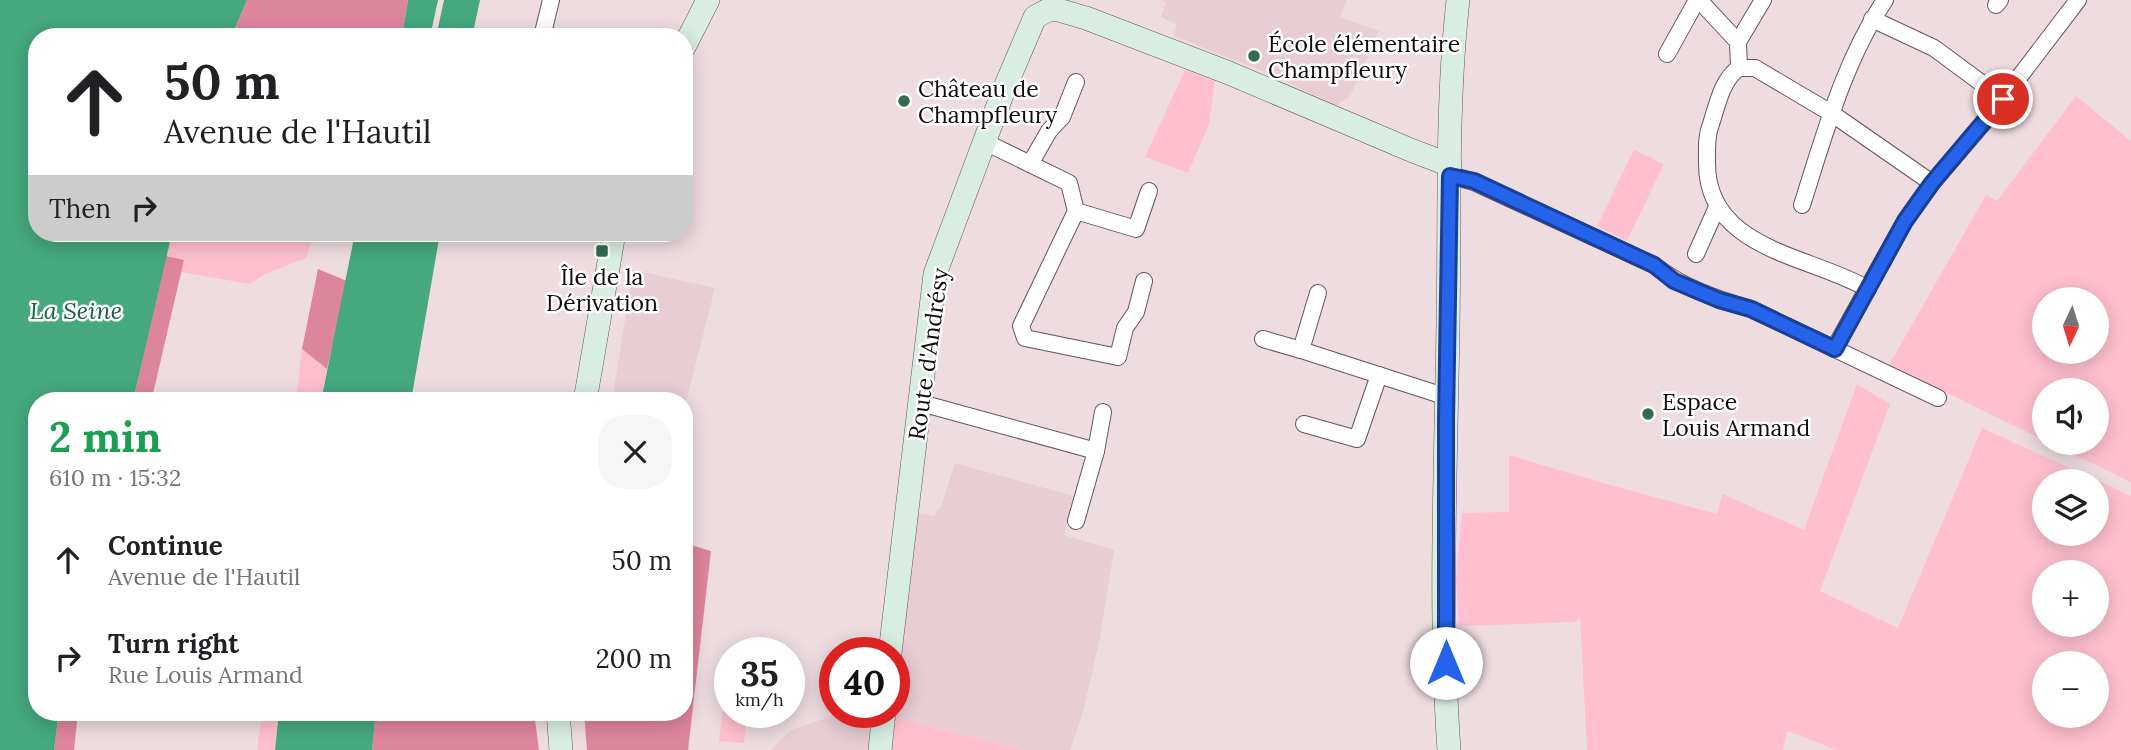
<!DOCTYPE html>
<html lang="en">
<head>
<meta charset="utf-8">
<style>
	:root { --surface:#fff; --page:#f6f6f6; --text:#202124; --muted:#757577 }
	body { margin:0; font-family:Lora,serif; background:var(--page); color:var(--text); height:100vh; display:flex; flex-direction:column; font-size:26px; white-space:nowrap }
	* { box-sizing:border-box; margin:0 }
	p { font-size:23px; color:var(--muted) }
	.icon { flex:none; width:38px; height:38px; fill:none; stroke:currentColor; stroke-width:2; stroke-linecap:round; stroke-linejoin:round }
	.map { position:relative; flex:1; overflow:hidden }
	.drawer { position:absolute; left:28px; top:392px; width:665px; height:329px; display:flex; flex-direction:column; background:var(--surface); border-radius:28px; box-shadow:0 4px 18px #0003 }
	.drawer>* { flex:none }
	.top-card { position:absolute; left:28px; top:28px; width:665px; height:214px; border-radius:28px; box-shadow:0 4px 18px #0003; background:#fff; color:var(--text); overflow:hidden }
	.needle { width:46px; rotate:184deg }
	.controls { position:absolute; left:2032px; top:287px; display:grid; gap:14px }
	.controls a { display:grid; place-items:center; width:77px; height:77px; border-radius:50%; background:var(--surface); box-shadow:0 4px 18px #0003; font-size:35px }
	.speed { position:absolute; left:714px; top:637px; display:flex; gap:14px; font-size:35px; font-weight:700; text-align:center }
	.speed>* { display:grid; place-content:center; width:91px; height:91px; border-radius:50%; background:var(--surface); box-shadow:0 4px 18px #0003; line-height:1 }
	.speed small { font-size:18px; font-weight:400 }
	.speed .limit { border:10px solid #d22; background:#fff; color:#111 }
	.pin { position:absolute; display:grid; place-items:center; width:60px; height:60px; color:#fff; margin:-30px; border:4px solid #fff; border-radius:50%; box-shadow:0 2px 7px #0007 }
	.me { position:absolute; width:77px; margin:-38px; rotate:0deg; stroke-linejoin:round; filter:drop-shadow(0 0 5px #0008) }
	.turn { display:flex; align-items:center; gap:24px; height:147px; padding:0 21px; font-size:32px }
	.turn .icon { width:91px; height:91px; stroke-width:2.5 }
	.turn b { display:block; font-size:49px; line-height:60px }
	.then { display:flex; align-items:center; height:66px; padding:0 21px; background:#0003; gap:14px; font-size:26px }
	.round { display:grid; place-items:center; flex:none; width:74px; height:74px; border-radius:28px; background:var(--page) }
	.overview { display:flex; align-items:center; justify-content:space-between; height:119px; padding:0 21px }
	h1 { font-size:42px; font-weight:800; line-height:52px; color:#1e9e55 }
	ul { padding:0; list-style:none }
	li { display:flex; align-items:center; gap:21px; height:98px; padding:0 21px }
	li div { flex:1 }
	li b { display:block; font-size:26px }
	li em { font-style:normal }
	.map>svg:first-child { display:block }
</style>
</head>
<body>
<div class="map">
<svg width="2131" height="750" viewBox="0 0 2131 750">
	<rect width="100%" height="100%" fill="#eedce0"/>
	<g fill="#e8ced4">
		<path d="M 1162,0 L 1347,0 L 1340,17 L 1379,31 L 1351,95 L 1336,106 L 1275,76 L 1173,36 L 1177,25 L 1161,17 L 1166,3 Z"/>
		<path d="M 633,270 L 715,288 L 684,410 L 684,401 L 612,401 Z"/>
		<path d="M 955,463 L 1073,496 L 1064,535 L 1114,550 L 1100,638 L 1082,716 L 1070,750 L 1024,750 L 889,716 L 894,712 L 894,678 L 915,513 L 934,516 L 942,504 Z"/>
		<path d="M 837,712 L 873,712 L 870,750 L 770,750 L 791,730 L 832,716 Z"/>
	</g>
	<g fill="#ffbfcf" fill-rule="evenodd">
		<path d="M 1185,70 L 1215,81 L 1209,124 L 1188,173 L 1145,157 Z"/>
		<path d="M 2076,96 L 2131,141 L 2131,482 L 2050,443 L 2096,443 L 2096,390 L 2044,390 L 2044,440 L 1889,365 L 1986,195 L 1997,201 ZM 2044,299 L 2096,299 L 2096,352 L 2044,352 Z"/>
		<path d="M 1634,150 L 1664,164 L 1627,241 L 1597,226 Z"/>
		<path d="M 172,233 L 314,233 L 306,258 L 265,274 L 250,284 L 181,272 L 184,260 L 166,256 Z"/>
		<path d="M 302,349 L 327,369 L 321,401 L 296,401 Z"/>
		<path d="M 1857,384 L 1890,404 L 1820,591 L 1898,628 L 1982,428 L 2131,496 L 2131,750 L 1837,750 L 1787,731 L 1783,750 L 1587,750 L 1580,614 L 1577,622 L 1459,626 L 1456,580 L 1462,513 L 1509,512 L 1509,455 L 1603,483 L 1717,514 L 1722,494 L 1804,530 ZM 2044,481 L 2096,481 L 2096,534 L 2044,534 ZM 2044,572 L 2096,572 L 2096,625 L 2044,625 ZM 2096,663 L 2096,716 L 2044,716 L 2044,663 Z"/>
		<path d="M 725,693 L 730,694 L 730,712 L 747,712 L 744,743 L 719,741 Z"/>
		<path d="M 262,712 L 279,712 L 275,750 L 257,750 Z"/>
		<path d="M 889,716 L 1024,750 L 888,750 Z"/>
	</g>
	<g fill="#de859e">
		<path d="M 247,0 L 408,0 L 402,37 L 231,37 Z"/>
		<path d="M 166,256 L 184,260 L 152,398 L 151,401 L 133,401 Z"/>
		<path d="M 318,269 L 347,281 L 327,369 L 302,349 Z"/>
		<path d="M 684,543 L 711,551 L 688,750 L 587,750 L 584,712 L 684,712 Z"/>
		<path d="M 59,712 L 78,712 L 74,750 L 54,750 Z"/>
		<path d="M 376,712 L 534,712 L 539,750 L 372,750 Z"/>
	</g>
	<g fill="#45a87e">
		<path d="M 0,0 L 247,0 L 231,37 L 37,37 L 37,233 L 172,233 L 133,401 L 37,401 L 37,712 L 59,712 L 54,750 L 0,750 Z"/>
		<path d="M 408,0 L 438,0 L 430,37 L 402,37 Z"/>
		<path d="M 444,0 L 480,0 L 472,37 L 436,37 Z"/>
		<path d="M 355,233 L 431,233 L 431,237 L 439,239 L 411,401 L 321,401 Z"/>
		<path d="M 279,712 L 376,712 L 372,750 L 275,750 Z"/>
	</g>
	<g fill="none" stroke-linecap="round" stroke-linejoin="round">
		<defs>
			<g id="street">
				<path d="M 1699,0 L 1738,42"/>
				<path d="M 1763,0 L 1738,42 L 1739,68 C 1722,79 1717,106 1711,124 C 1706,136 1707,149 1707,161 C 1705,250 1810,255 1868,289"/>
				<path d="M 1996,5 L 2000,0"/>
				<path d="M 1872,19 L 1934,48 L 2003,99"/>
				<path d="M 542,37 L 551,0"/>
				<path d="M 1667,54 L 1697,0"/>
				<path d="M 1739,68 L 1755,68 L 1831,113 L 1932,183"/>
				<path d="M 985,142 L 1069,183 L 1076,211 L 1021,326 L 1025,338 L 1118,357 L 1125,328 L 1136,312 L 1144,281"/>
				<path d="M 1030,164 L 1049,131 L 1062,117 L 1076,82"/>
				<path d="M 1450,175 L 1474,182 L 1654,265 C 1683,288 1716,299 1751,309 L 1938,398"/>
				<path d="M 1802,205 C 1824,136 1844,61 1885,0"/>
				<path d="M 1076,211 L 1136,229 L 1149,191"/>
				<path d="M 1696,254 L 1717,207"/>
				<path d="M 1318,293 L 1301,350 L 1447,397"/>
				<path d="M 1263,339 L 1301,350"/>
				<path d="M 1834,349 L 1905,221 L 1932,183 L 1991,114 L 2078,0"/>
				<path d="M 921,403 L 1096,451 L 1076,521"/>
				<path d="M 1304,424 L 1357,439 L 1379,375"/>
				<path d="M 1096,451 L 1103,412"/>
			</g>
			<g id="secondary">
				<path d="M 684,47 L 708,0"/>
				<path d="M 585,401 L 614,233"/>
				<path d="M 890,653 L 935,274 L 1003,92 L 1035,17 L 1048,10 L 1055,9 L 1086,18 L 1229,73 L 1413,151 L 1450,165"/>
				<path d="M 558,712 L 561,750"/>
				<path d="M 880,750 L 884,712"/>
				<path d="M 1449,750 C 1439,609 1446,466 1448,324 C 1450,217 1446,107 1458,0"/>
			</g>
		</defs>
		<use href="#street" stroke="#645559" stroke-width="18"/>
		<use href="#secondary" stroke="#645559" stroke-width="24"/>
		<use href="#street" stroke="#fff" stroke-width="16"/>
		<use href="#secondary" stroke="#d8eee3" stroke-width="23"/>
	</g>
	<g fill="none" stroke-linecap="round" stroke-linejoin="round">
		<defs>
			<path id="route" d="M 1446,663 L 1446,420 L 1450,176 L 1474,181 L 1654,265 L 1674,281 L 1719,300 L 1751,309 L 1835,349 L 1905,221 L 1932,183 L 2003,99"/>
		</defs>
		<use href="#route" stroke="#184099" stroke-width="18"/>
		<use href="#route" stroke="#2563eb" stroke-width="12"/>
	</g>
	<g fill="#346b52" stroke="#fff" stroke-width="2.5">
		<circle cx="1254" cy="56" r="7"/>
		<circle cx="904" cy="101" r="7"/>
		<rect x="595" y="244" width="14" height="14" rx="3.5"/>
		<circle cx="1648" cy="414" r="7"/>
	</g>
	<g text-anchor="middle" dominant-baseline="central" stroke-width="5" stroke-linejoin="round" paint-order="stroke">
		<g font-size="23" fill="#110b0d" stroke="#fff" text-anchor="start">
			<text x="1268" y="43">École élémentaire<tspan x="1268" dy="26">Champfleury</tspan></text>
			<text x="918" y="88">Château de<tspan x="918" dy="26">Champfleury</tspan></text>
			<text x="602" y="276" text-anchor="middle">Île de la<tspan x="602" dy="26">Dérivation</tspan></text>
			<text x="1662" y="401">Espace<tspan x="1662" dy="26">Louis Armand</tspan></text>
		</g>
		<g font-size="23" fill="#110b0d" stroke="#fff">
			<text transform="translate(928 354) rotate(-82)">Route d'Andrésy</text>
		</g>
		<g font-size="24" font-style="italic" fill="#196246" stroke="#fff">
			<text x="76" y="310">La Seine</text>
		</g>
	</g>
</svg>
<div class="controls">
<a><svg class="needle" viewBox="-14 -14 28 28"><path d="M0-13l5 13h-10z" fill="#e53935"/><path d="M0 13l5-13h-10z" fill="#757577"/></svg></a>
<a><svg class="icon" aria-label="sound" viewBox="0 0 24 24"><path d="M4 9h4l5-4v14l-5-4H4zM17 9q2 3 0 6"/></svg></a>
<a><svg class="icon" aria-label="layers" viewBox="0 0 24 24"><path d="M12 4l9 5-9 5-9-5zM3 14l9 5 9-5"/></svg></a>
<a>+</a>
<a>−</a>
</div>
<div class="speed"><div>35<small>km/h</small></div><div class="limit">40</div></div>
<div class="pin" style="left:2003px;top:99px;background:#d93025"><svg class="icon" aria-label="arrive" viewBox="0 0 24 24"><path d="M6 21V4h12l-3 4 3 4H6"/></svg></div>
<svg class="me" style="left:1446px;top:663px" viewBox="-20 -20 40 40"><circle r="19" fill="#fff"/><path d="M0-13L10 11 0 6-10 11z" fill="#2563eb"/></svg>
<div class="top-card">
<div class="turn"><svg class="icon" aria-label="ahead" viewBox="0 0 24 24"><path d="M12 20V5M6 11l6-6 6 6"/></svg><div><b>50 m</b>Avenue de l'Hautil</div></div>
<div class="then">Then<svg class="icon" aria-label="right" viewBox="0 0 24 24"><path d="M7 20v-9h11M14 6l5 5-5 5"/></svg></div>
</div>
<section class="drawer">
<div class="overview"><div><h1>2 min</h1><p>610 m · 15:32</p></div><a class="round"><svg class="icon" aria-label="close" viewBox="0 0 24 24"><path d="M6 6l12 12M18 6L6 18"/></svg></a></div>
<ul>
<li><svg class="icon" aria-label="ahead" viewBox="0 0 24 24"><path d="M12 20V5M6 11l6-6 6 6"/></svg><div><b>Continue</b><p>Avenue de l'Hautil</p></div><em>50 m</em></li>
<li><svg class="icon" aria-label="right" viewBox="0 0 24 24"><path d="M7 20v-9h11M14 6l5 5-5 5"/></svg><div><b>Turn right</b><p>Rue Louis Armand</p></div><em>200 m</em></li>
</ul>
</section>
</div>
</body>
</html>
